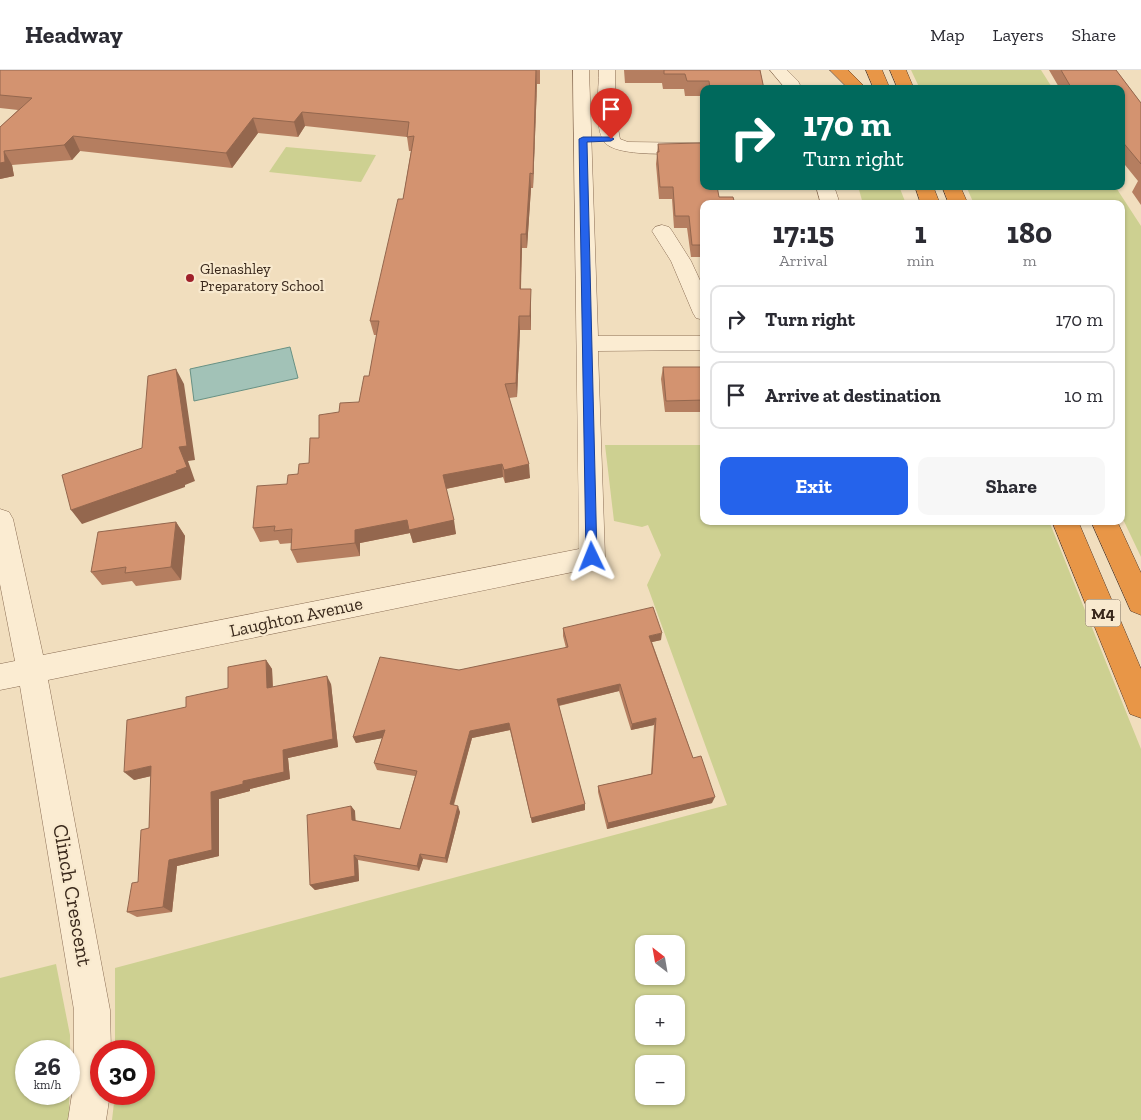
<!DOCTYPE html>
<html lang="en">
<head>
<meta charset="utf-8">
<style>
	:root { --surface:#fff; --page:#f7f7f7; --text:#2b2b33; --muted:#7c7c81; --line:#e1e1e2; --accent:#2563eb }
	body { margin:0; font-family:"Zilla Slab",serif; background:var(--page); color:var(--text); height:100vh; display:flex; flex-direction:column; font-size:19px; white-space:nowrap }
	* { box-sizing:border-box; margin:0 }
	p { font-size:16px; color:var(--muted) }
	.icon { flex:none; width:28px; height:28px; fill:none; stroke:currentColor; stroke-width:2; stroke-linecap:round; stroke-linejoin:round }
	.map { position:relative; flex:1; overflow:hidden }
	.panel { position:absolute; left:700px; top:130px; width:425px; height:325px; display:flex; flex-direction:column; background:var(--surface); border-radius:10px; box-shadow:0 1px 4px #0004 }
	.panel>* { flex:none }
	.guide { position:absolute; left:700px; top:15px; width:425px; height:105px; border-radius:10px; box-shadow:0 1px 4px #0004; background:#00695c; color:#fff; overflow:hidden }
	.needle { width:32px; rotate:329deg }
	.buttons { position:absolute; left:635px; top:865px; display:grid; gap:10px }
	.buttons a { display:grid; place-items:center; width:50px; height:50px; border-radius:10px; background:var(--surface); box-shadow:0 1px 4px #0004; font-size:25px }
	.speed { position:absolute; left:15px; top:970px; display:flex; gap:10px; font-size:25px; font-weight:700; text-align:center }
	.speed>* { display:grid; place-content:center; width:65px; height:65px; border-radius:50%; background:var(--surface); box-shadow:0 1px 4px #0004; line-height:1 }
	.speed small { font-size:12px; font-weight:400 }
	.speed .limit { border:8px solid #d22; background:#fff; color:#111 }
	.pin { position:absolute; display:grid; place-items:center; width:42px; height:42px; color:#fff; margin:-51px -21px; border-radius:50% 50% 50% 0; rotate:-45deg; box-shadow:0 0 5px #0007 }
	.pin .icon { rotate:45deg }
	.me { position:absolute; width:55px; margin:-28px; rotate:358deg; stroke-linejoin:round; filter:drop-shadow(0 0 4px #0008) }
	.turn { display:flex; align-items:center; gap:18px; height:105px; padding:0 20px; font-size:22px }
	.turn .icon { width:65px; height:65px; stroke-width:2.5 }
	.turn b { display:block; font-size:35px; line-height:42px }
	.eta { display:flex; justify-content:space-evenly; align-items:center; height:85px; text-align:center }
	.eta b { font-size:30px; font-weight:700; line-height:35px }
	.button { display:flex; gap:10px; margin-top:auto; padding:10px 20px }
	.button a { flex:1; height:58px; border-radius:10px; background:var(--accent); color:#fff; font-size:20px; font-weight:700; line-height:58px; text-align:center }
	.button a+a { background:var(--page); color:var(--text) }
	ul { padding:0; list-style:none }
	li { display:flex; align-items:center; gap:15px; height:68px; margin:0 10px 8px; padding:0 10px; border:2px solid var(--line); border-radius:10px }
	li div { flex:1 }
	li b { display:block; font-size:19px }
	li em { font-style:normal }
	header { display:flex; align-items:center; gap:30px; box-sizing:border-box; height:70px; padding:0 25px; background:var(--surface); border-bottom:1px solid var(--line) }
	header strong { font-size:24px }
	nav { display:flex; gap:28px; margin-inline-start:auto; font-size:18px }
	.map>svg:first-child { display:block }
</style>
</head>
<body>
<header>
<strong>Headway</strong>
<nav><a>Map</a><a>Layers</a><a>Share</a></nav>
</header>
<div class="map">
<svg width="1141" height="1050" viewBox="0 0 1141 1050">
	<rect width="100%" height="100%" fill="#f1debe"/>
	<g fill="#cdd091" fill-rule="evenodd">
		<path d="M 911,0 L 1041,0 L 1053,19 L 920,19 Z"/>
		<path d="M 286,77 L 376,85 L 361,112 L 269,102 Z"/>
		<path d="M 858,116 L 899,116 L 906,134 L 863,134 Z"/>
		<path d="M 966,116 L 1115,116 L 1141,156 L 1141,487 L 1121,445 L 1121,134 L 974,134 Z"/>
		<path d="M 605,375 L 704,375 L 704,451 L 1049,451 L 1141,679 L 1141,1050 L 112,1050 L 115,1024 L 144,1024 L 144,981 L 115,981 L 115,898 L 727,735 L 647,515 L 661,485 L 648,455 L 642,457 L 614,451 ZM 644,874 L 676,874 L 676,906 L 644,906 ZM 644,934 L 676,934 L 676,966 L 644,966 ZM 644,994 L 676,994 L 676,1026 L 644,1026 Z"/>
		<path d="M 56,894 L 70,965 L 69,1050 L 0,1050 L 0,908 ZM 26,981 L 69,981 L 69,1024 L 26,1024 Z"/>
	</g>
	<path fill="#a2c2b7" stroke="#689184" d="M 290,277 L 298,308 L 194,331 L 190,299 Z"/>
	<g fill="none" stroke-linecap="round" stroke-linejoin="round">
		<defs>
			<g id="minor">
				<path d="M 573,0 L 589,0 L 598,266 L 704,266 L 704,280 L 598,281 L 605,487 L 601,495 L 592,498 L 48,610 L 110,940 L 111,981 L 101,981 L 101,1024 L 110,1024 L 106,1050 L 68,1050 L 74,1011 L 74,940 L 20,616 L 0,620 L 0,594 L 15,591 L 0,514 L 0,439 L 9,442 L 13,449 L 43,585 L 579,479 Z"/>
				<path d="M 599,0 L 615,0 L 616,48 L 620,69 L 628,72 L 704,73 L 704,83 C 683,83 612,89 603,70 C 594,53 599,19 599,0 Z"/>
				<path d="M 770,0 L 787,0 L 798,11 L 802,19 L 786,19 Z"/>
				<path d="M 816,116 L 834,116 L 840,134 L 821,134 Z"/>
				<path d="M 662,155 L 669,157 L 672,161 L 691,191 L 704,219 L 704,250 L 696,248 L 693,243 L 671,191 L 652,161 L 655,157 Z"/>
			</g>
			<g id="highway">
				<path d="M 830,0 L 848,0 L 867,19 L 849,19 Z"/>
				<path d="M 866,0 L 882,0 L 890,19 L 874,19 Z"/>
				<path d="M 890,0 L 906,0 L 914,19 L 898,19 Z"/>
				<path d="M 915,116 L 933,116 L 940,134 L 921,134 Z"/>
				<path d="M 942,116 L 960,116 L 968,134 L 949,134 Z"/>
				<path d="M 1052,451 L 1078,451 L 1141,599 L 1141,648 L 1130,644 L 1126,634 Z"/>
				<path d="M 1091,451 L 1117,451 L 1141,503 L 1141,545 L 1131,541 Z"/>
			</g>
		</defs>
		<use href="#minor" stroke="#8b6e55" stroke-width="1"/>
		<use href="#highway" stroke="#583c2a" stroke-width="1"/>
		<use href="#minor" fill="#fbecd2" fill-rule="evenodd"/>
		<use href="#highway" fill="#e89647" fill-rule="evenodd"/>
	</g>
	<g fill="#b57e60">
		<path d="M 0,0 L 540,0 L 540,14 L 537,14 L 533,118 L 531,118 L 527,178 L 522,178 L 521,219 L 531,233 L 531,260 L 520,260 L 517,327 L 509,328 L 530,408 L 505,413 L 503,407 L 446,419 L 456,464 L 413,473 L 410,463 L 360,473 L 360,486 L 297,493 L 291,480 L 292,473 L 280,474 L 278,470 L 260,472 L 253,458 L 287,414 L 309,393 L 319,368 L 339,342 L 359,332 L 369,306 L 377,265 L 374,265 L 370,251 L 403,129 L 411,81 L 409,81 L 407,67 L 305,56 L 298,67 L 258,63 L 232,98 L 80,81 L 72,90 L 12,95 L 14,106 L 0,109 L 0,57 L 18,40 L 0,38 Z"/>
		<path d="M 624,0 L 760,0 L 764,19 L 704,19 L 704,26 L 685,26 L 684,19 L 663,19 L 662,13 L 625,13 Z"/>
		<path d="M 1049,0 L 1116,0 L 1141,33 L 1141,135 L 1132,122 L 1138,111 L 1121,90 L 1121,19 L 1060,19 Z"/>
		<path d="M 658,74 L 704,134 L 704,195 L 703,187 L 691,187 L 687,158 L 674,158 L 672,129 L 659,129 L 656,94 Z"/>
		<path d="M 663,297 L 704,297 L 704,342 L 665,342 L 661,309 Z"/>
		<path d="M 176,452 L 185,466 L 181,510 L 136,516 L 132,511 L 102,515 L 91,502 Z"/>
		<path d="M 563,558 L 661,570 L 652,572 L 693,688 L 712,733 L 607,759 L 598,722 L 598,716 L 651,704 L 654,655 L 631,660 L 619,621 L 559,636 L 585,734 L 585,740 L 532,753 L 510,660 L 472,668 L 454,735 L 460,742 L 447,793 L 423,789 L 419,801 L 358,790 L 359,811 L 315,820 L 310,815 L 351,736 L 355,741 L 355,751 L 400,759 L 415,706 L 377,700 L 374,693 L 382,668 L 356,673 L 353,667 L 459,600 L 566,578 L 563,566 Z"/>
		<path d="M 266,590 L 272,599 L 273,617 L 331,614 L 338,677 L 288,688 L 290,709 L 250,719 L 250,721 L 219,729 L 219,786 L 177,796 L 172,842 L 137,847 L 127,842 L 138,812 L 149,758 L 151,706 L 134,710 L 186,637 L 228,618 Z"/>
	</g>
	<g fill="#94674e">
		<path d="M 537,0 L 537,14 L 533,118 L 533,104 Z"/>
		<path d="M 302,42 L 305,56 L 298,67 L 294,52 Z"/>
		<path d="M 253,48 L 258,63 L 232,98 L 226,83 Z"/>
		<path d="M 73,66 L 80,81 L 72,90 L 64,75 Z"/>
		<path d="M 4,81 L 12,95 L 14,106 L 0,109 L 0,93 Z"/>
		<path d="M 530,103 L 531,118 L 527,178 L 526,164 Z"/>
		<path d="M 521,164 L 522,178 L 520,233 L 520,219 Z"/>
		<path d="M 531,219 L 531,260 L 530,246 Z"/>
		<path d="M 519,246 L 520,260 L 517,327 L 516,313 Z"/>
		<path d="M 176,299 L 184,314 L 195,390 L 188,391 L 195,411 L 185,415 L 185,417 L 82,454 L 71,440 L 176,401 L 179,377 Z"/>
		<path d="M 502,394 L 503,407 L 445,419 L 443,405 Z"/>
		<path d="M 529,394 L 530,408 L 505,413 L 504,400 Z"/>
		<path d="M 407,450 L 454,450 L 456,464 L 413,473 L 410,463 L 360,473 L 360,486 L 355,473 L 355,460 Z"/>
		<path d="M 176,452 L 185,466 L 181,510 L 171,497 Z"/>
		<path d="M 662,563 L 661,570 L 648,573 L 649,566 Z"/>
		<path d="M 266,590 L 272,599 L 273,627 L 267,618 Z"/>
		<path d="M 327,606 L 331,614 L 338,677 L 288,688 L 290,709 L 250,719 L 250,721 L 219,729 L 219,786 L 177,796 L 172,842 L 163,837 L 169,790 L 211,722 L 243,711 L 283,680 Z"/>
		<path d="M 620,614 L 619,621 L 557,636 L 557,629 Z"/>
		<path d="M 656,648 L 654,655 L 631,660 L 632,654 Z"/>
		<path d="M 509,653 L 510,660 L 472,668 L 452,740 L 450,734 L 470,661 Z"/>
		<path d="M 385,660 L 388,667 L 356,673 L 353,667 Z"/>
		<path d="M 151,696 L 160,704 L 134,710 L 124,702 Z"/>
		<path d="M 715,727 L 712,733 L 607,759 L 608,753 Z"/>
		<path d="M 585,734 L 585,740 L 532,753 L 531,748 Z"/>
		<path d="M 351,736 L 355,741 L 356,756 L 352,750 Z"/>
		<path d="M 458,736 L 460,742 L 447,793 L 445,788 Z"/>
		<path d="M 420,784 L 423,789 L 419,801 L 417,796 Z"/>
		<path d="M 354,785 L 358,790 L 359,811 L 315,820 L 310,815 Z"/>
	</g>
	<g fill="#d39370" stroke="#94674e">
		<path d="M 0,0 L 536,0 L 533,104 L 530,103 L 526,164 L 521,164 L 520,219 L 531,219 L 530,246 L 519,246 L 516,313 L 505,314 L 529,394 L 504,400 L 502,394 L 443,405 L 454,450 L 409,460 L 407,450 L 355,460 L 355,473 L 291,480 L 292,459 L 274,461 L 275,456 L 253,458 L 257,416 L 287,414 L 288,405 L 298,404 L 299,394 L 309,393 L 310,368 L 319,368 L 319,345 L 339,342 L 340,333 L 359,332 L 364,306 L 369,306 L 379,251 L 370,251 L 398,129 L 403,129 L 414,66 L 407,67 L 409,52 L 302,42 L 294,52 L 253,48 L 226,83 L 73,66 L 64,75 L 4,81 L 5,92 L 0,93 L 0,57 L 32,28 L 0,25 Z"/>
		<path d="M 664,0 L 760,0 L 764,19 L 710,19 L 709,11 L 687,11 L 685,4 L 664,4 Z"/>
		<path d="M 1061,0 L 1116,0 L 1141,33 L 1141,94 L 1121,70 L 1121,19 L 1072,19 Z"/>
		<path d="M 704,73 L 704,116 L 717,116 L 719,127 L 733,127 L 735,134 L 704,134 L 704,175 L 692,175 L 689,146 L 675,146 L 673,117 L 660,117 L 657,82 L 659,82 L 658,74 Z"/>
		<path d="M 663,297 L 704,297 L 704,330 L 666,331 Z"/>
		<path d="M 176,299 L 187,376 L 179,377 L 187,397 L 176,401 L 177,403 L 71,440 L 62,405 L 142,378 L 148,306 Z"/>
		<path d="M 176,452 L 171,497 L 125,503 L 126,497 L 91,502 L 98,462 Z"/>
		<path d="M 653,537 L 662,563 L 649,566 L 693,688 L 701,686 L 715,727 L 608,753 L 598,716 L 652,704 L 656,648 L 632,654 L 620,614 L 557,629 L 585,734 L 531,748 L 509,653 L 470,661 L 450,734 L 458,736 L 445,788 L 420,784 L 417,796 L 354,785 L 355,806 L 310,815 L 307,745 L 351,736 L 352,750 L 400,759 L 417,701 L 374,693 L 385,660 L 353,667 L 380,587 L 459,600 L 568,577 L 563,558 Z"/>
		<path d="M 266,590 L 267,618 L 327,606 L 333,669 L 283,680 L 284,702 L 243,711 L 243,714 L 211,722 L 212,780 L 169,790 L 163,837 L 127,842 L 132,813 L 138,812 L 141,760 L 149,758 L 151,696 L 124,702 L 127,650 L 186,637 L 186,627 L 228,618 L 228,597 Z"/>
	</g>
	<path fill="#2563eb" stroke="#184099" d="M 583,67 L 611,67 L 614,69 L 611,71 L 587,72 L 597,487 L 592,491 L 586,487 L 579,69 Z"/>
	<circle fill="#9f202a" stroke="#f8e9ce" stroke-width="2" cx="190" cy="208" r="5"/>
	<g text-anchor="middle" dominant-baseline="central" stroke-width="4.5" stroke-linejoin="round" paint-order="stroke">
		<g font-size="15" fill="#39281b" stroke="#f8e9ce" text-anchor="start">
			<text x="200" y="199">Glenashley<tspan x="200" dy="17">Preparatory School</tspan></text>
		</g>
		<rect fill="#f8e9ce" stroke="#726251" stroke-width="1" x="1085.5" y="529.5" width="35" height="27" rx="4"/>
		<g font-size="16" font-weight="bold" fill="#39281b">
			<text x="1103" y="543">M4</text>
		</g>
		<g font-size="18" fill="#39281b" stroke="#f8e9ce">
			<text transform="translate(296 547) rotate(-12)">Laughton Avenue</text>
		</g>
		<g font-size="21" fill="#39281b" stroke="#f8e9ce">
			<text transform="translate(73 825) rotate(80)">Clinch Crescent</text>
		</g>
	</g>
</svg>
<div class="buttons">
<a><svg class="needle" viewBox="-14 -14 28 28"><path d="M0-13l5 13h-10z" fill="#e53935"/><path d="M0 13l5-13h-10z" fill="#7c7c81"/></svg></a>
<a>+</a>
<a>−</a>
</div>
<div class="speed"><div>26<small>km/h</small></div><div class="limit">30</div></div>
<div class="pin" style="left:611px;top:69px;background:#d93025"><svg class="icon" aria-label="arrive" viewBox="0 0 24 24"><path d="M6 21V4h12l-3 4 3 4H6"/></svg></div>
<svg class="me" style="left:592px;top:487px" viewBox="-20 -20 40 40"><path d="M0-17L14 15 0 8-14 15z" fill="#2563eb" stroke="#fff" stroke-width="4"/></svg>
<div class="guide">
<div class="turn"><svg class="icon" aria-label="right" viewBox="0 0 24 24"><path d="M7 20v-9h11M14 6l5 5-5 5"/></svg><div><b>170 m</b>Turn right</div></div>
</div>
<section class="panel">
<div class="eta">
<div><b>17:15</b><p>Arrival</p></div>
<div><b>1</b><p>min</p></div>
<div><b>180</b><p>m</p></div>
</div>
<ul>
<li><svg class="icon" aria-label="right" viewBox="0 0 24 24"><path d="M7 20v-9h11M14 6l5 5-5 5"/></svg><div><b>Turn right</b></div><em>170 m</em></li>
<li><svg class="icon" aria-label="arrive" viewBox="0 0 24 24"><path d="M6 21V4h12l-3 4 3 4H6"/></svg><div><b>Arrive at destination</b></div><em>10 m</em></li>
</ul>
<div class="button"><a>Exit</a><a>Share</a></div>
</section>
</div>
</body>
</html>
